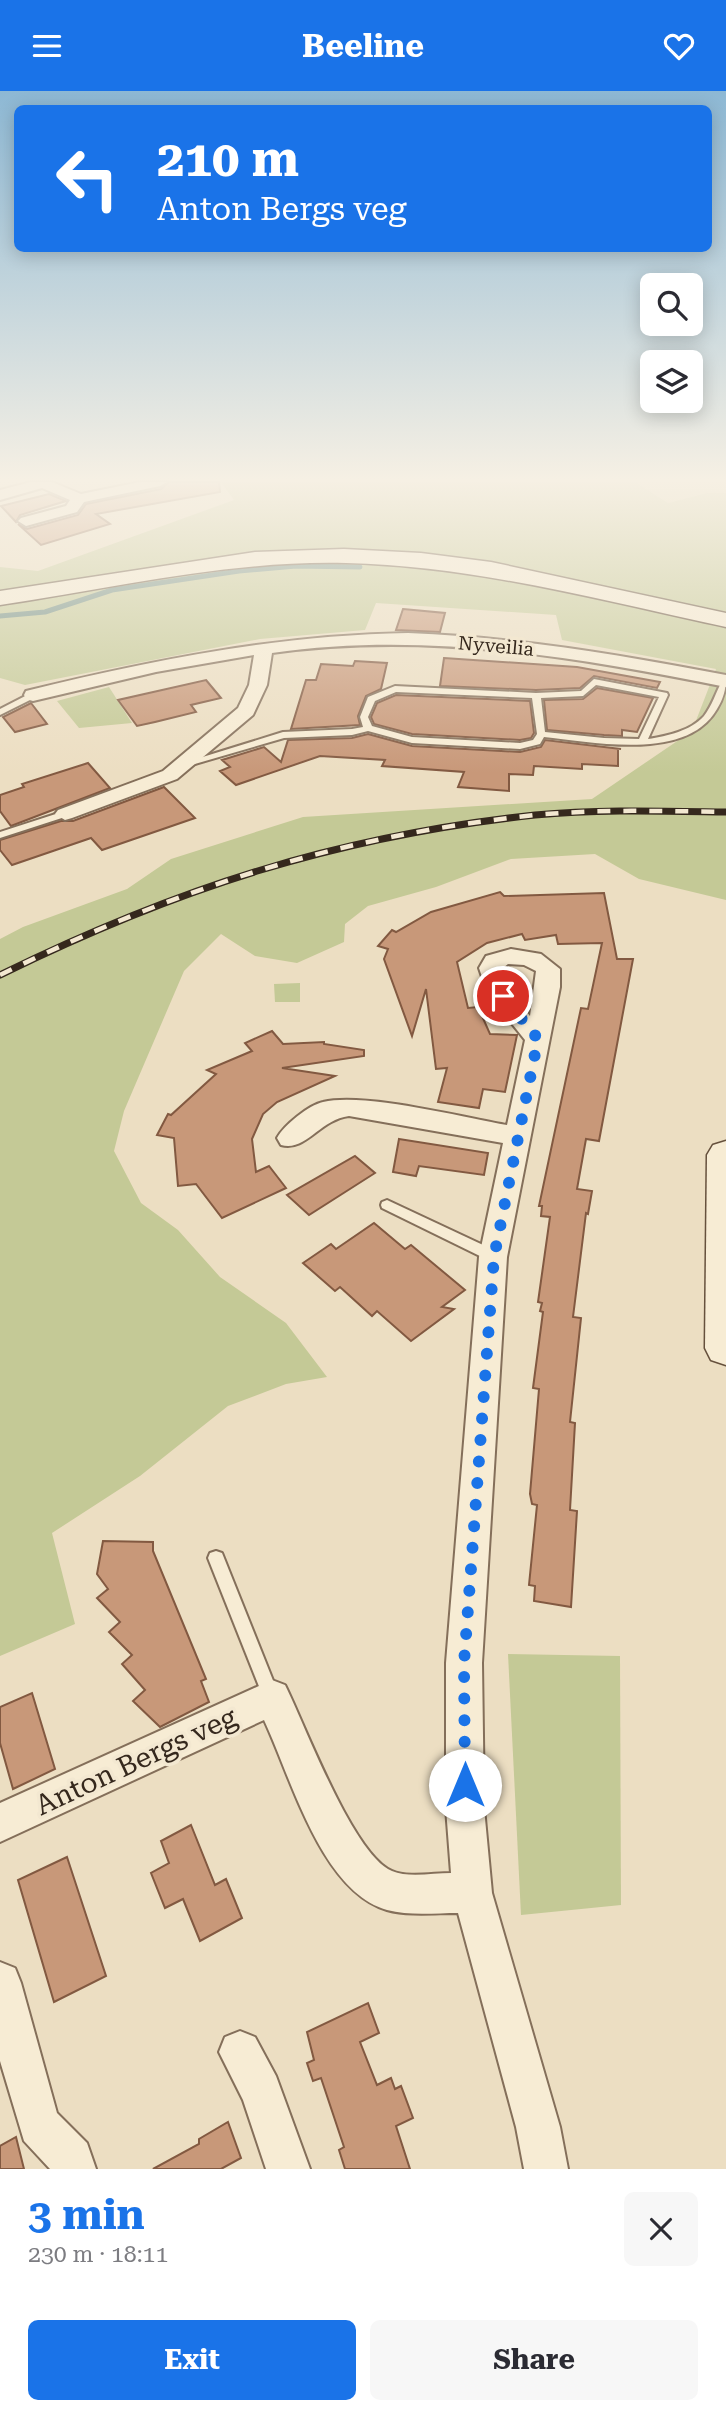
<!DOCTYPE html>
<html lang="en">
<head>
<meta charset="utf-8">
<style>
	:root { --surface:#fff; --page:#f7f7f7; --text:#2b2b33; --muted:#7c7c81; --accent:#1a73e8 }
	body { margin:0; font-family:"Roboto Serif",serif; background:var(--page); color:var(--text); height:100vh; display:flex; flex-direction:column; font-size:26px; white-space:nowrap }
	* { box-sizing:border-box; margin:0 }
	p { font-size:23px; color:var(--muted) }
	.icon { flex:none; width:38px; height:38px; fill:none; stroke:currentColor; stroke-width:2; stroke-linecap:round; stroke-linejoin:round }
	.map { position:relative; height:2078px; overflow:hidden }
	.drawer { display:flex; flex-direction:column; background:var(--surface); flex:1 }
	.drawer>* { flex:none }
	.banner { position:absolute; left:14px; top:14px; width:698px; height:147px; border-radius:10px; box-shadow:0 4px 18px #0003; background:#1a73e8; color:#fff; overflow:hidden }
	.buttons { position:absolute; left:640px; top:182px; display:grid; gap:14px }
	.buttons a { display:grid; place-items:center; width:63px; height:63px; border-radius:10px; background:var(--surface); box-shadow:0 4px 18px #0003; font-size:35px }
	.pin { position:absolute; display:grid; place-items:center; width:60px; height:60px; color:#fff; margin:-30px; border:4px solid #fff; border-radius:50%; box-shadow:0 2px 7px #0007 }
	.me { position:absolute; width:77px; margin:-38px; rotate:0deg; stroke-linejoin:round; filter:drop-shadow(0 0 5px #0008) }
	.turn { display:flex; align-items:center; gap:24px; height:147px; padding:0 28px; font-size:32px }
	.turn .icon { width:91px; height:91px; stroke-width:2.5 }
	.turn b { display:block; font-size:49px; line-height:60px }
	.round { display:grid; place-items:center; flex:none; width:74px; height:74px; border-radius:10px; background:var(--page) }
	.overview { display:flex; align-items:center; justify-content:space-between; height:119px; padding:0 28px }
	h1 { font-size:42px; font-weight:700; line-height:52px; color:var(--accent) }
	.primary-button { display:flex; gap:14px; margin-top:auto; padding:14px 28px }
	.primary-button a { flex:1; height:80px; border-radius:10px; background:var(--accent); color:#fff; font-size:28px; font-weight:700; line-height:80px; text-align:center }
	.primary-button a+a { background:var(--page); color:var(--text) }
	header { display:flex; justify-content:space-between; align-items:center; height:91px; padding:0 28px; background:var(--accent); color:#fff; font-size:32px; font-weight:700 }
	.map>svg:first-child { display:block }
</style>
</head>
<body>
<header><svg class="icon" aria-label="menu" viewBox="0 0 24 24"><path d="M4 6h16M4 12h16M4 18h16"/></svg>Beeline<svg class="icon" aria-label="heart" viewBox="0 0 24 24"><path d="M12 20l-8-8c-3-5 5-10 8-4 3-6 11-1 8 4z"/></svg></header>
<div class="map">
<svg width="726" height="2078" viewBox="0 0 726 2078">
	<rect width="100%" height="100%" fill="#ecdec2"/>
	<path fill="#e1d7af" d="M 635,391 L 726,391 L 726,402 L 707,402 L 668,412 Z"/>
	<g fill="#c4c996">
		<path d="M 221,391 L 635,391 L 668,412 L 707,402 L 726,402 L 726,809 L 639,788 L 595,763 L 511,768 L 436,796 L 368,815 L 345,833 L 344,851 L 297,872 L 255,865 L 221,843 L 184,880 L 124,1020 L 114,1060 L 141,1112 L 178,1139 L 220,1186 L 286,1232 L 327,1286 L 286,1293 L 228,1315 L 140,1385 L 52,1442 L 75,1533 L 0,1565 L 0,848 L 23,836 L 127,798 L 171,768 L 303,726 L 592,708 L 692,640 L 716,578 L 562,549 L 556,524 L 376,512 L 365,539 L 260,548 L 25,594 L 0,587 L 0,476 L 38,480 L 234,409 Z"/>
		<path d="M 109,596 L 132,632 L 79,637 L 57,610 Z"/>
		<path d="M 300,892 L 300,911 L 275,911 L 274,893 Z"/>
		<path d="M 508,1563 L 620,1565 L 621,1814 L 521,1824 Z"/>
	</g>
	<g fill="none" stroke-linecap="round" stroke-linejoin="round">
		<path stroke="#6c8c83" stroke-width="5" d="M 0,525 L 45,521 L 112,499 L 239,480 L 296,475 L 360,476"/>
	</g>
	<g fill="#c89879" stroke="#825941" stroke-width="2">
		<path d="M 169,391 L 219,391 L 220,401 L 96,423 L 110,433 L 41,454 L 18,433 L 27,438 L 78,424 L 86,413 L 161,398 Z"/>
		<path d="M 49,403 L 66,410 L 20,424 L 16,431 L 1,415 Z"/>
		<path d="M 403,518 L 445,522 L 440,541 L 396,539 Z"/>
		<path d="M 444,567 L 577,576 L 660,591 L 657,597 L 594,585 L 580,597 L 536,599 L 440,595 Z"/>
		<path d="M 355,570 L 387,572 L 381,598 L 366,605 L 358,625 L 360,634 L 291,638 L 306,589 L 316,589 L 321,573 L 353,575 Z"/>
		<path d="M 206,589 L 221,607 L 191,614 L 196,621 L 155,631 L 137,635 L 118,609 Z"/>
		<path d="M 597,597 L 653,607 L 637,641 L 622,639 L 622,645 L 604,644 L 547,639 L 544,609 L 583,608 Z"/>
		<path d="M 396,604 L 530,610 L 534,642 L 531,647 L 520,649 L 412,643 L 374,633 L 371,626 L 377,612 Z"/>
		<path d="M 31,612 L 47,633 L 15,641 L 3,626 Z"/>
		<path d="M 368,643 L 412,655 L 520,661 L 541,656 L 545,649 L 621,658 L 618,658 L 618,675 L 582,673 L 582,678 L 534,675 L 533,684 L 509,683 L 509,700 L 458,696 L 464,681 L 382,675 L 385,669 L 320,665 L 236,694 L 220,680 L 230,676 L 222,669 L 264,656 L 281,671 L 288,649 L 352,647 Z"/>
		<path d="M 88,672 L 110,697 L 11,735 L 0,720 L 0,704 L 24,696 L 22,693 Z"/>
		<path d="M 164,696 L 195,727 L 102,759 L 91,747 L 12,774 L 0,759 L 0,749 L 61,730 L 73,730 Z"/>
		<path d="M 500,801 L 504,805 L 604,802 L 617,868 L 633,868 L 599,1050 L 586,1048 L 577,1098 L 592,1100 L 588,1123 L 586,1122 L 573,1226 L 581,1227 L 570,1331 L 575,1332 L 570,1419 L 577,1420 L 571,1516 L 534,1510 L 535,1495 L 529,1494 L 537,1414 L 532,1413 L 530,1403 L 539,1298 L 533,1297 L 543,1221 L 540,1220 L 542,1212 L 538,1211 L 550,1126 L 541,1125 L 542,1115 L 539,1115 L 581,917 L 588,918 L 602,852 L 558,853 L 556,844 L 525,849 L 522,843 L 487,852 L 457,871 L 468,917 L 478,916 L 490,943 L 517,944 L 505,1001 L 483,998 L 479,1017 L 438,1011 L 447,977 L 436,978 L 426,898 L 412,945 L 384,868 L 388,858 L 378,855 L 392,839 L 396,841 L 431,821 Z"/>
		<path d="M 272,940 L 283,953 L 324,951 L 324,953 L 364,959 L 364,965 L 282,977 L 335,985 L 277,1011 L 263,1023 L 252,1048 L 256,1081 L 269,1075 L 286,1097 L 222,1127 L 196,1093 L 178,1095 L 174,1047 L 157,1044 L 168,1023 L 171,1024 L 216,983 L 207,979 L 252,960 L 245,952 Z"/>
		<path d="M 399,1048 L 488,1062 L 484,1084 L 419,1075 L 416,1085 L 393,1081 Z"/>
		<path d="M 355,1065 L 375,1082 L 309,1124 L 287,1104 Z"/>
		<path d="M 374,1132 L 405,1158 L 411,1154 L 465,1199 L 442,1216 L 454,1218 L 411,1250 L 377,1220 L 372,1225 L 340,1196 L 335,1200 L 303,1172 L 331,1153 L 336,1158 Z"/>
		<path d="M 103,1450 L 153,1451 L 153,1460 L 206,1588 L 201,1590 L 209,1611 L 160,1636 L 133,1610 L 145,1599 L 122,1573 L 132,1564 L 109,1541 L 120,1531 L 97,1507 L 108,1498 L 97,1483 Z"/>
		<path d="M 32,1602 L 55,1678 L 13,1698 L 0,1652 L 0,1616 Z"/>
		<path d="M 191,1734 L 215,1794 L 226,1788 L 242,1827 L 200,1850 L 183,1808 L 165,1817 L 151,1782 L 169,1772 L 161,1750 Z"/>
		<path d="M 67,1766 L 106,1885 L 54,1911 L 18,1789 Z"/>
		<path d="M 368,1912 L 379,1942 L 360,1951 L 377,1994 L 391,1987 L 395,1998 L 401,1995 L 413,2027 L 396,2035 L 410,2078 L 345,2078 L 339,2059 L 344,2056 L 321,1987 L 313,1990 L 307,1972 L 314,1969 L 307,1941 Z"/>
		<path d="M 228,2031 L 241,2067 L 221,2078 L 153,2078 L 199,2053 L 199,2048 Z"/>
		<path d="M 16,2046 L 24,2078 L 0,2078 L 0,2055 Z"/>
	</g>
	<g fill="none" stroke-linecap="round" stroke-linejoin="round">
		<defs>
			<g id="lane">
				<path d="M 726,587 C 726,599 723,608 717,618 C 687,671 593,651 544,646 L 540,653 L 520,658 L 412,652 L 368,640 L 352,644 L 284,647 L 188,675 L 182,675 L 180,673 L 283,641 L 352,638 L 363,636 L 360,626 L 368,606 L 395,595 L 536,602 L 581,600 L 594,588 L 667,602 L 668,604 L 648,648 C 668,645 690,640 704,625 C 712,615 716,601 722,590 ZM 596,594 L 659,606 L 639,648 L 604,647 L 545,641 L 541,607 L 583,605 ZM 396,601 L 532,607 L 537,643 L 533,649 L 520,652 L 412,646 L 372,635 L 368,626 L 375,610 Z"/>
				<path d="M 33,601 L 36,602 L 36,606 L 0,624 L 0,618 Z"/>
				<path d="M 65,720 L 70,723 L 68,725 L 0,747 L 0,741 Z"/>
				<path d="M 387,1109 L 498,1161 L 500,1165 L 498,1169 L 488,1169 L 382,1117 L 381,1114 L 382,1111 Z"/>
				<path d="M 216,1460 L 222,1462 L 280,1607 L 278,1613 L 272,1615 L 266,1613 L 208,1467 L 210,1462 Z"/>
			</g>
			<g id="street">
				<path d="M 31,391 L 52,391 L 81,403 L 140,391 L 167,391 L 160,395 L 84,411 L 77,421 L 26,435 L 18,430 L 21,427 L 66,415 L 70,409 L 42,397 L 0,409 L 0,399 Z"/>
				<path d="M 408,542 C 516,546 621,564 726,584 L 726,596 C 575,566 426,540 272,562 L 267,594 L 253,624 L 177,688 L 72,727 L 65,729 L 55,723 L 58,719 L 163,680 L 238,617 L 249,594 L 254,564 L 156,581 L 33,610 L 26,608 L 24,604 L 26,600 C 152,569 279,544 408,542 Z"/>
				<path d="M 511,858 L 541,863 L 560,878 L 560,896 L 507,1166 L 482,1572 L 484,1717 L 492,1802 L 560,2036 L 568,2078 L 524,2078 L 516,2036 L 458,1822 C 435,1822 409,1825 387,1819 C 321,1800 291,1686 264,1629 L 0,1751 L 0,1712 L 272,1589 L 285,1594 C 305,1634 353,1764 392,1780 C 408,1787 433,1782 451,1782 L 446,1717 L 446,1572 L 479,1166 L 503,1052 L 349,1025 C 319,1029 306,1061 281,1054 L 277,1047 C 284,1034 309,1014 323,1011 C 363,1001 462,1026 507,1034 L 525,949 L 488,903 L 479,877 L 486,865 ZM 508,873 L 524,874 L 536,880 L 530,925 L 510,901 L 503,877 Z"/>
				<path d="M 0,1871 L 15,1877 L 21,1892 L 57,2022 L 87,2052 L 96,2078 L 50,2078 L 24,2050 L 0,1970 Z"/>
				<path d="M 240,1940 L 255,1946 L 276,1985 L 310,2078 L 266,2078 L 243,2009 L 219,1961 L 225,1946 Z"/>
			</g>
			<g id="secondary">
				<path d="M 344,458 L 421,462 L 491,471 L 726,522 L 726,536 C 600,509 475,475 346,472 C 231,469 114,497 0,514 L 0,500 L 255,461 Z"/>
				<path d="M 726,1050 L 726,1274 L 711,1269 L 705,1257 L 707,1064 L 713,1054 Z"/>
			</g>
		</defs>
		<use href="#lane" stroke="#846f5a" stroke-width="4"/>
		<use href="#street" stroke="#846f5a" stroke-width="4"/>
		<use href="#secondary" stroke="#66513d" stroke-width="3"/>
		<use href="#lane" fill="#f7ecd4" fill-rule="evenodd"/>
		<use href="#street" fill="#f7ecd4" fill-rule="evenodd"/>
		<use href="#secondary" fill="#f7ecd4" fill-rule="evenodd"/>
		<defs>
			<path id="rail" d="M 0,884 C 177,797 338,745 535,724 C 599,718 662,720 726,721"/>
		</defs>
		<use href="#rail" stroke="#35281d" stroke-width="7"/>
		<use href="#rail" stroke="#f3e8d1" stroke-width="4.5" stroke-dasharray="13" stroke-linecap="butt"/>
	</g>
	<linearGradient id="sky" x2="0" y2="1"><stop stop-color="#8db8d4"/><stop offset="0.57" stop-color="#f6f0e4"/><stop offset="1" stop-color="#f6f0e4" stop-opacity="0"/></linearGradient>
	<rect width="726" height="682" fill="url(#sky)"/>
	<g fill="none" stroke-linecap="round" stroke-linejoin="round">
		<path stroke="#1a73e8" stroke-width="12" stroke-dasharray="0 21.6" d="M 465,1694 L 464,1572 L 494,1166 L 538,948 L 503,905"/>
	</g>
	<g text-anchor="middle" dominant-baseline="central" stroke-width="7" stroke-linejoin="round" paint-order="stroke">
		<g font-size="19" fill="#35281d" stroke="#f3e8d1">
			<text transform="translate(496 555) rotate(5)">Nyveilia</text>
		</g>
		<g font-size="28" fill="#35281d" stroke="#f3e8d1">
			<text transform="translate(136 1670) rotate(-25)">Anton Bergs veg</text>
		</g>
	</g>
</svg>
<div class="buttons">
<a><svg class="icon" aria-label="search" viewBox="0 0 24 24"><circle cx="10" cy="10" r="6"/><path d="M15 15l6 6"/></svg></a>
<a><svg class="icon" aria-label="layers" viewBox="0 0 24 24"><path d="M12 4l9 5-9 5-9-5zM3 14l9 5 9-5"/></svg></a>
</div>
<div class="pin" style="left:503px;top:905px;background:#d93025"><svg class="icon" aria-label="arrive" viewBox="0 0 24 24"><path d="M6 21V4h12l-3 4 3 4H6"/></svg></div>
<svg class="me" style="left:465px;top:1694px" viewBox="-20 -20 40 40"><circle r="19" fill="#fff"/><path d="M0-13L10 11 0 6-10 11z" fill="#1a73e8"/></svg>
<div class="banner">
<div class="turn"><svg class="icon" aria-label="left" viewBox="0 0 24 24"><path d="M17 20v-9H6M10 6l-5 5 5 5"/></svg><div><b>210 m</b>Anton Bergs veg</div></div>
</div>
</div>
<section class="drawer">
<div class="overview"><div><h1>3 min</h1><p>230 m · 18:11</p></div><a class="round"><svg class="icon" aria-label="close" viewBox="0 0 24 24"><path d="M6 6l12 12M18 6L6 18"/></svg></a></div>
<div class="primary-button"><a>Exit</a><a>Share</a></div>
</section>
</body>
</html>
